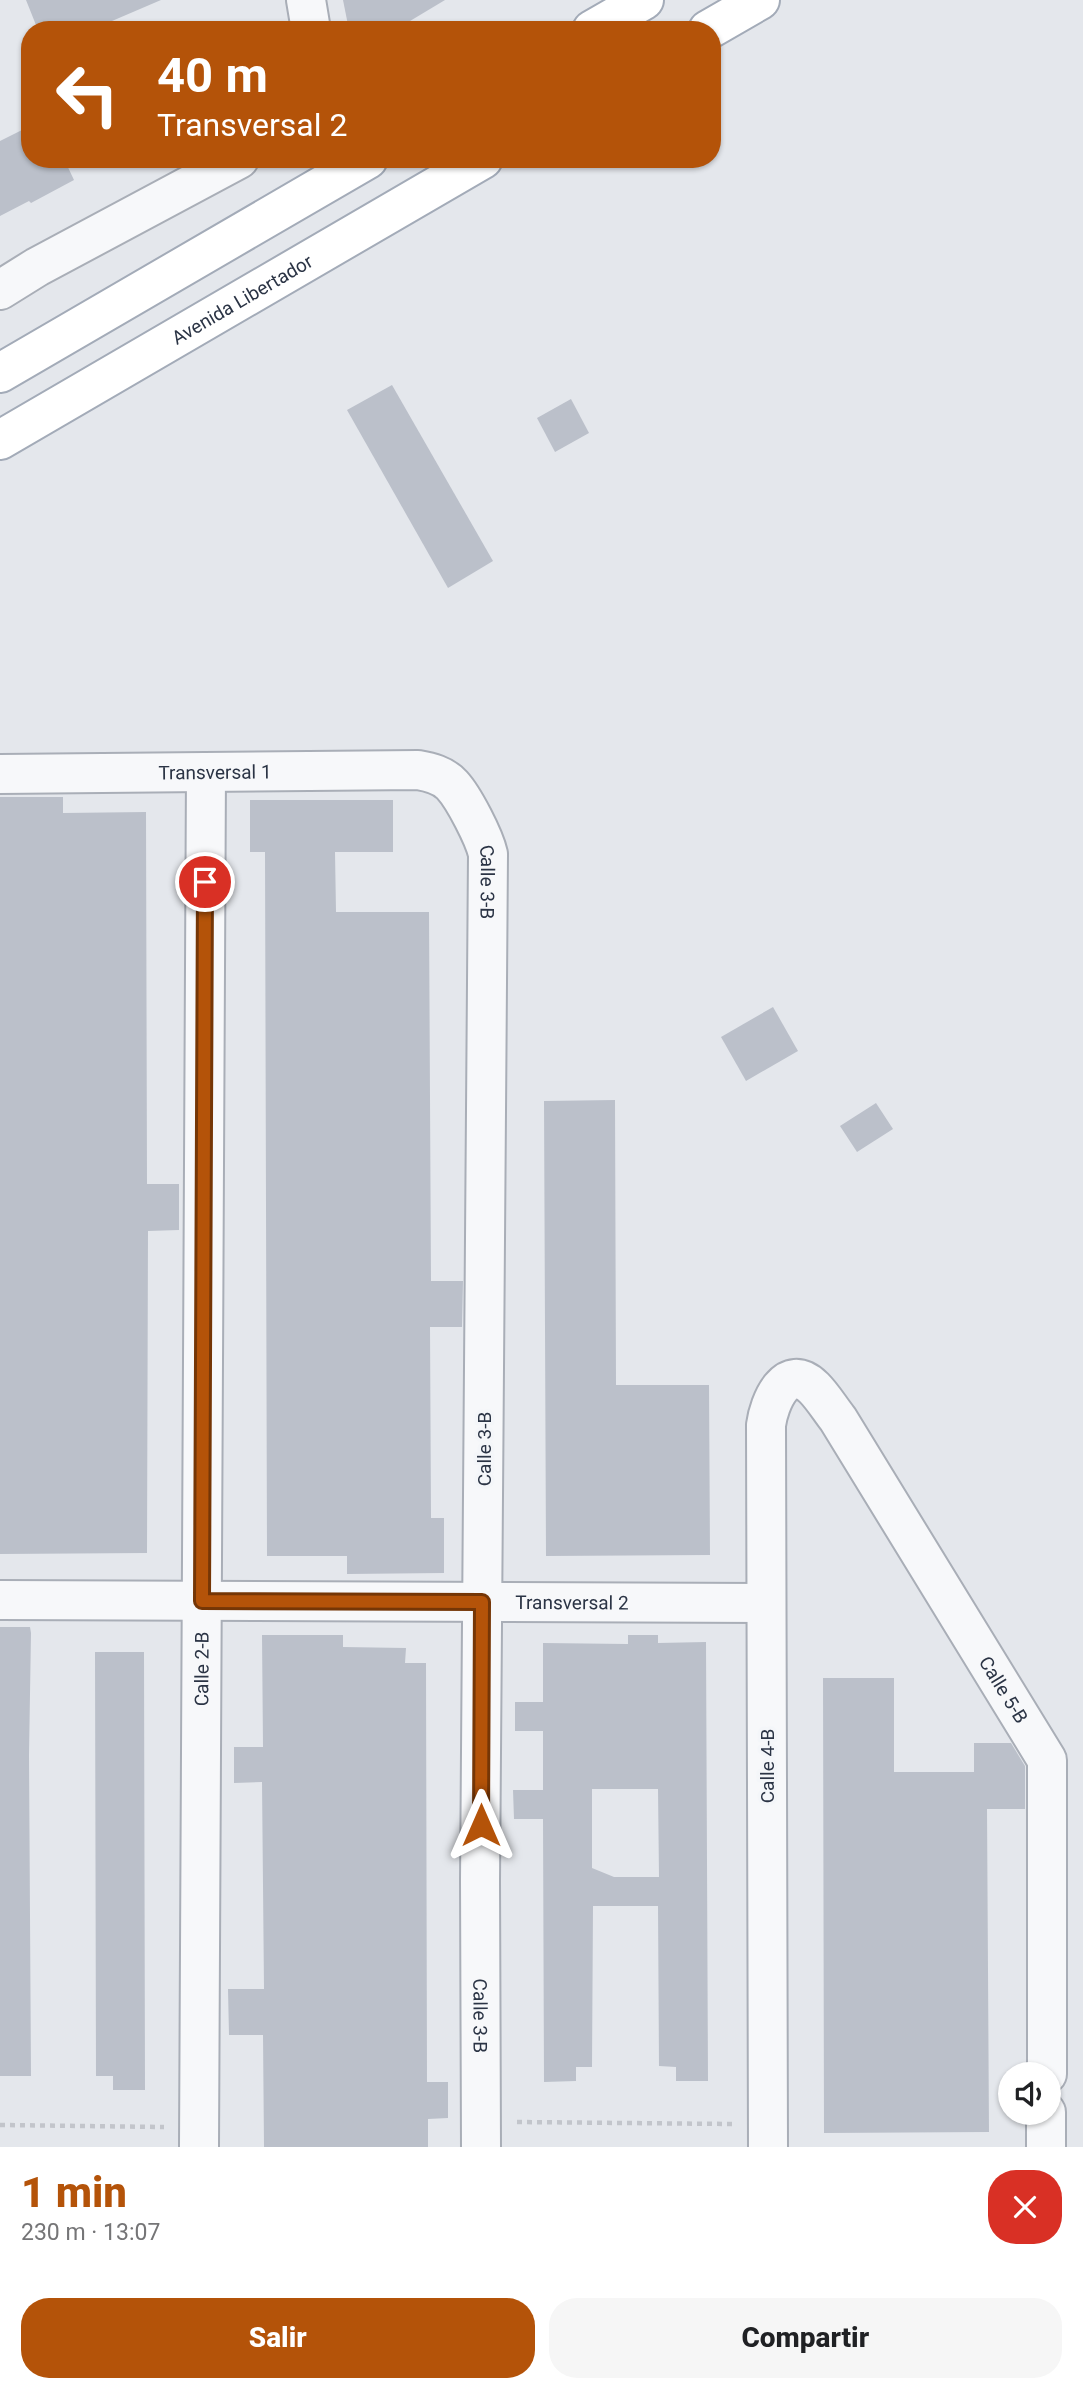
<!DOCTYPE html>
<html lang="es">
<head>
<meta charset="utf-8">
<style>
	:root { --surface:#fff; --page:#f6f6f6; --text:#202124; --muted:#757577; --accent:#b45309 }
	body { margin:0; font-family:Roboto,sans-serif; background:var(--page); color:var(--text); height:100vh; display:flex; flex-direction:column; font-size:26px; white-space:nowrap }
	* { box-sizing:border-box; margin:0 }
	p { font-size:23px; color:var(--muted) }
	.icon { flex:none; width:38px; height:38px; fill:none; stroke:currentColor; stroke-width:2; stroke-linecap:round; stroke-linejoin:round }
	.map { position:relative; height:2147px; overflow:hidden }
	.sheet { display:flex; flex-direction:column; background:var(--surface); flex:1 }
	.sheet>* { flex:none }
	.guide { position:absolute; left:21px; top:21px; width:700px; height:147px; border-radius:28px; box-shadow:0 2px 5px #0004; background:#b45309; color:#fff; overflow:hidden }
	.fabs { position:absolute; left:998px; top:2062px; display:grid; gap:14px }
	.fabs a { display:grid; place-items:center; width:63px; height:63px; border-radius:50%; background:var(--surface); box-shadow:0 2px 5px #0004; font-size:35px }
	.pin { position:absolute; display:grid; place-items:center; width:60px; height:60px; color:#fff; margin:-30px; border:4px solid #fff; border-radius:50%; box-shadow:0 2px 7px #0007 }
	.me { position:absolute; width:77px; margin:-38px; rotate:0deg; stroke-linejoin:round; filter:drop-shadow(0 0 5px #0008) }
	.turn { display:flex; align-items:center; gap:24px; height:147px; padding:0 21px; font-size:32px }
	.turn .icon { width:91px; height:91px; stroke-width:2.5 }
	.turn b { display:block; font-size:49px; line-height:60px }
	.round { display:grid; place-items:center; flex:none; width:74px; height:74px; border-radius:28px; background:var(--page) }
	.summary { display:flex; align-items:center; justify-content:space-between; height:119px; padding:0 21px }
	h1 { font-size:42px; font-weight:800; line-height:52px; color:var(--accent) }
	.button { display:flex; gap:14px; margin-top:auto; padding:14px 21px }
	.button a { flex:1; height:80px; border-radius:28px; background:var(--accent); color:#fff; font-size:28px; font-weight:800; line-height:80px; text-align:center }
	.button a+a { background:var(--page); color:var(--text) }
	.map>svg:first-child { display:block }
</style>
</head>
<body>
<div class="map">
<svg width="1083" height="2147" viewBox="0 0 1083 2147">
	<rect width="100%" height="100%" fill="#e4e7ec"/>
	<g fill="#bbc0ca" fill-rule="evenodd">
		<path d="M 26,0 L 161,0 L 91,30 L 38,30 Z"/>
		<path d="M 343,0 L 445,0 L 395,30 L 349,30 Z"/>
		<path d="M 30,126 L 30,159 L 64,159 L 74,180 L 31,203 L 29,201 L 0,216 L 0,141 Z"/>
		<path d="M 392,385 L 493,561 L 448,588 L 347,410 Z"/>
		<path d="M 571,399 L 589,433 L 555,452 L 537,418 Z"/>
		<path d="M 0,797 L 63,797 L 63,813 L 146,812 L 147,1184 L 179,1184 L 179,1230 L 148,1231 L 147,1553 L 0,1554 Z"/>
		<path d="M 250,800 L 393,800 L 393,852 L 335,852 L 336,912 L 429,912 L 431,1281 L 463,1281 L 462,1327 L 430,1327 L 431,1518 L 444,1518 L 444,1573 L 347,1574 L 347,1556 L 267,1556 L 265,852 L 250,852 Z"/>
		<path d="M 773,1007 L 798,1051 L 746,1081 L 721,1037 Z"/>
		<path d="M 615,1100 L 616,1385 L 709,1385 L 710,1555 L 546,1556 L 544,1101 Z"/>
		<path d="M 876,1103 L 893,1129 L 857,1152 L 840,1126 Z"/>
		<path d="M 0,1627 L 30,1627 L 31,1633 L 29,1755 L 31,2076 L 0,2076 Z"/>
		<path d="M 262,1635 L 343,1635 L 343,1647 L 406,1648 L 405,1663 L 426,1663 L 427,2082 L 448,2082 L 448,2118 L 428,2119 L 428,2147 L 264,2147 L 263,2035 L 229,2035 L 228,1989 L 264,1989 L 262,1782 L 234,1783 L 234,1747 L 263,1747 Z"/>
		<path d="M 628,1635 L 658,1635 L 658,1643 L 706,1642 L 708,2081 L 676,2081 L 676,2067 L 659,2066 L 658,1906 L 593,1906 L 592,2067 L 576,2067 L 576,2081 L 544,2082 L 543,1819 L 514,1819 L 513,1790 L 543,1790 L 543,1731 L 515,1731 L 515,1702 L 543,1702 L 543,1643 L 628,1644 ZM 592,1789 L 658,1789 L 659,1877 L 614,1877 L 592,1868 Z"/>
		<path d="M 95,1652 L 144,1652 L 145,2090 L 113,2090 L 113,2076 L 96,2076 Z"/>
		<path d="M 823,1678 L 894,1678 L 894,1772 L 974,1772 L 974,1743 L 1011,1743 L 1025,1766 L 1025,1809 L 987,1809 L 989,2132 L 824,2133 Z"/>
	</g>
	<g fill="none" stroke-linecap="round" stroke-linejoin="round">
		<defs>
			<g id="minor">
				<path d="M 306,0 L 311,30"/>
				<path d="M 0,290 L 37,267 L 239,159"/>
				<path id="s1" d="M 0,774 L 418,770 C 430,772 443,775 452,785 C 464,798 484,837 488,854 L 480,1881 L 481,2147"/>
				<path id="s2" d="M 0,1600 L 766,1603"/>
				<path id="s3" d="M 199,2147 L 206,772"/>
				<path id="s4" d="M 768,2147 L 766,1425 C 769,1403 786,1360 814,1388 C 823,1397 830,1409 838,1419 L 1047,1760 L 1047,2074"/>
				<path d="M 1046,2147 L 1046,2112"/>
			</g>
			<g id="major">
				<path d="M 592,30 L 644,0"/>
				<path d="M 708,30 L 760,0"/>
				<path d="M 0,373 L 368,159"/>
				<path id="s5" d="M 0,440 L 483,159"/>
			</g>
		</defs>
		<use href="#minor" stroke="#a9aeb7" stroke-width="42"/>
		<use href="#major" stroke="#a3abb8" stroke-width="42"/>
		<g stroke="#c2c5cb" stroke-width="4.5" stroke-dasharray="5 5" stroke-linecap="butt">
			<path d="M 517,2122 L 732,2124"/>
			<path d="M 0,2125 L 164,2127"/>
		</g>
		<use href="#minor" stroke="#f7f8fa" stroke-width="38"/>
		<use href="#major" stroke="#fff" stroke-width="38"/>
	</g>
	<g fill="none" stroke-linecap="round" stroke-linejoin="round">
		<defs>
			<path id="route" d="M 205,882 L 202,1601 L 482,1602 L 481,1825"/>
		</defs>
		<use href="#route" stroke="#753606" stroke-width="18"/>
		<use href="#route" stroke="#b45309" stroke-width="12"/>
	</g>
	<g text-anchor="middle" dominant-baseline="central" stroke-width="7" stroke-linejoin="round" paint-order="stroke">
		<g font-size="19" fill="#2b3445" stroke="#f4f6f9">
			<text stroke="none"><textPath href="#s5" startOffset="280">Avenida Libertador</textPath></text>
			<text stroke="none"><textPath href="#s1" startOffset="215">Transversal 1</textPath></text>
			<text stroke="none"><textPath href="#s1" startOffset="562">Calle 3-B</textPath></text>
			<text transform="translate(484 1449) rotate(-90)">Calle 3-B</text>
			<text stroke="none"><textPath href="#s2" startOffset="572">Transversal 2</textPath></text>
			<text stroke="none"><textPath href="#s3" startOffset="478">Calle 2-B</textPath></text>
			<text stroke="none"><textPath href="#s4" startOffset="1158">Calle 5-B</textPath></text>
			<text transform="translate(767 1766) rotate(-90)">Calle 4-B</text>
			<text stroke="none"><textPath href="#s1" startOffset="1696">Calle 3-B</textPath></text>
		</g>
	</g>
</svg>
<div class="fabs">
<a><svg class="icon" aria-label="sound" viewBox="0 0 24 24"><path d="M4 9h4l5-4v14l-5-4H4zM17 9q2 3 0 6"/></svg></a>
</div>
<div class="pin" style="left:205px;top:882px;background:#d93025"><svg class="icon" aria-label="arrive" viewBox="0 0 24 24"><path d="M6 21V4h12l-3 4 3 4H6"/></svg></div>
<svg class="me" style="left:481px;top:1825px" viewBox="-20 -20 40 40"><path d="M0-17L14 15 0 8-14 15z" fill="#b45309" stroke="#fff" stroke-width="4"/></svg>
<div class="guide">
<div class="turn"><svg class="icon" aria-label="left" viewBox="0 0 24 24"><path d="M17 20v-9H6M10 6l-5 5 5 5"/></svg><div><b>40 m</b>Transversal 2</div></div>
</div>
</div>
<section class="sheet">
<div class="summary"><div><h1>1 min</h1><p>230 m · 13:07</p></div><a class="round" style="background:#d93025;color:#fff"><svg class="icon" aria-label="close" viewBox="0 0 24 24"><path d="M6 6l12 12M18 6L6 18"/></svg></a></div>
<div class="button"><a>Salir</a><a>Compartir</a></div>
</section>
</body>
</html>
